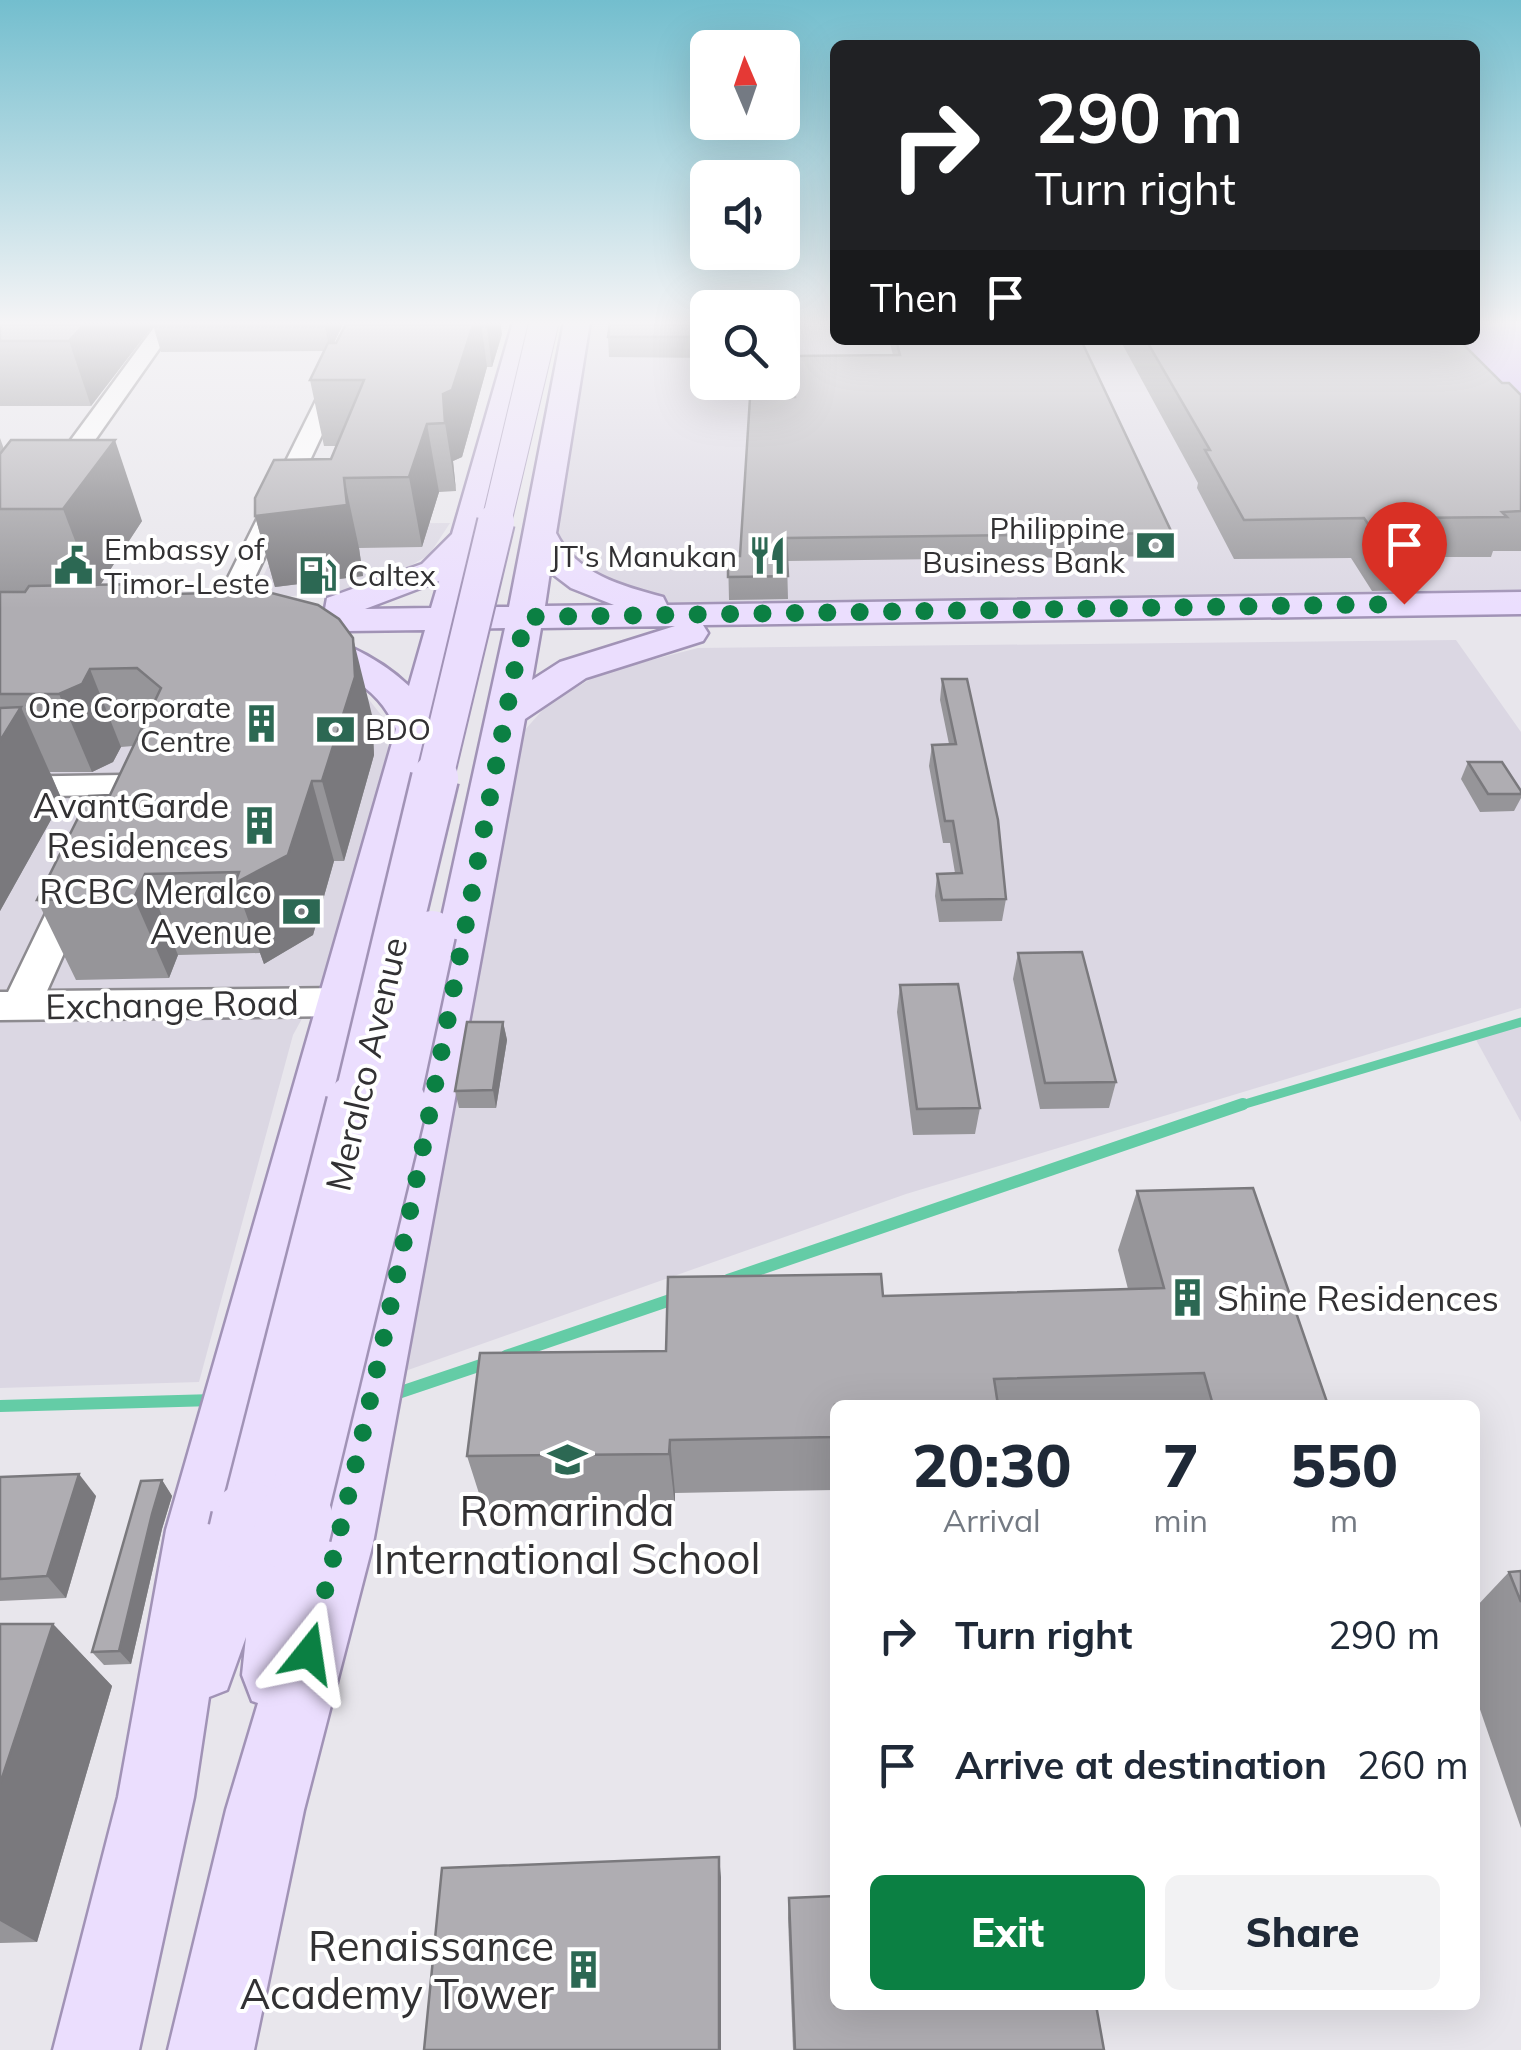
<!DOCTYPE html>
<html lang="en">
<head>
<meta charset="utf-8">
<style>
	:root { --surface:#fff; --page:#f2f2f3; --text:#1f2937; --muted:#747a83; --accent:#0b8043 }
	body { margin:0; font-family:Mulish,sans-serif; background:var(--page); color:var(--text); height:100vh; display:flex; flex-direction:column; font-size:38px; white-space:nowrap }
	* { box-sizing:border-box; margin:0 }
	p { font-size:32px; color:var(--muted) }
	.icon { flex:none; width:55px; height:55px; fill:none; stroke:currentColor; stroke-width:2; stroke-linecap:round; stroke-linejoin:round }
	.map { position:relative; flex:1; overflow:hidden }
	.details { position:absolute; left:830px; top:1400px; width:650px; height:610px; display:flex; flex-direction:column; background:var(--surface); border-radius:15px; box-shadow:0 10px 40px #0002 }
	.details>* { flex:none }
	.top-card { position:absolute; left:830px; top:40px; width:650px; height:305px; border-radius:15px; box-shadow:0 10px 40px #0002; background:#202124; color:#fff; overflow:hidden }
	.needle { width:65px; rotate:358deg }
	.fabs { position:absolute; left:690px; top:30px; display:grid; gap:20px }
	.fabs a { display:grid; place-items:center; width:110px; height:110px; border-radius:15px; background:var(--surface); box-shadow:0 10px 40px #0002; font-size:50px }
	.pin { position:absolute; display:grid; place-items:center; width:85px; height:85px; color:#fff; margin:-102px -42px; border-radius:50% 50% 50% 0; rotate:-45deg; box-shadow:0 0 10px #0007 }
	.pin .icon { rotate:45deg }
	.me { position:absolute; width:110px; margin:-55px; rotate:15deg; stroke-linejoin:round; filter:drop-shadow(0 0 8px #0008) }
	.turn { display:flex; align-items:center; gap:35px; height:210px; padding:0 40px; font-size:45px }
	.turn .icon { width:130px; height:130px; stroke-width:2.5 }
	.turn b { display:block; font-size:70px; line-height:85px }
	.then { display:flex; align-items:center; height:95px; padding:0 40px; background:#0003; gap:20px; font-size:38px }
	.eta { display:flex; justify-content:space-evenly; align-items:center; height:170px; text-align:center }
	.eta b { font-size:60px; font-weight:800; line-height:70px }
	.button { display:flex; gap:20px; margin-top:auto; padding:20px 40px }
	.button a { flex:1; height:115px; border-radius:15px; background:var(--accent); color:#fff; font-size:40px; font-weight:800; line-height:115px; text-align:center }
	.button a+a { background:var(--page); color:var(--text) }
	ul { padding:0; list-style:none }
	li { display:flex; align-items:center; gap:30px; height:130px; padding:0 40px }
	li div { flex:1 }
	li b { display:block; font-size:38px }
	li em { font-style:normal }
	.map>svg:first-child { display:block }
</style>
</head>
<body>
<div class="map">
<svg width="1521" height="2050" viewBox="0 0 1521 2050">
	<rect width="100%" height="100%" fill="#e8e6ec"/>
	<g fill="#dbd7e3">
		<path d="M 584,322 L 707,322 L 708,382 L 782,382 L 783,322 L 835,322 L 835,340 L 1475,340 L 1475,322 L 1521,322 L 1521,590 L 682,608 L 580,570 L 552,534 L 549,494 Z"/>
		<path d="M 450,523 L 429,555 L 396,574 L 350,589 L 252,601 L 287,524 Z"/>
		<path d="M 1456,640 L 1521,732 L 1521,1008 L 906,1194 L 391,1376 L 514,742 L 548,704 L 601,673 L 698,648 Z"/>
		<path d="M 0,657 L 366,696 L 382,716 L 388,748 L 326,975 L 293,1035 L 199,1382 L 0,1388 Z"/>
		<path d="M 1521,1023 L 1521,1122 L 1474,1036 Z"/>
	</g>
	<path fill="#d2bbf4" d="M 1475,322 L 1521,322 L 1521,414 L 1439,340 L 1475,340 Z"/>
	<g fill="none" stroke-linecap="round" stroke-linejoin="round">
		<path stroke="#64cca6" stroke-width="9" d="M 1235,1107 L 1521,1022"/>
		<g stroke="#64cca6" stroke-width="12">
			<path d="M 728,1280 L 1243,1104"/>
			<path d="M 506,1356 L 679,1297"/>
			<path d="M 392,1395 L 490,1362"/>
			<path d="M 0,1406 L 214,1400"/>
		</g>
		<defs>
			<g id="minor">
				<path d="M 158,322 L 178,322 L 10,561 L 0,563 L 0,536 Z"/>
				<path d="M 355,322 L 375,322 L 234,622 L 220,631 L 210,628 L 206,622 Z"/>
				<path d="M 123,775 L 135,778 L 140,785 L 117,832 L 93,832 L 88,824 L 101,795 L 0,797 L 0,777 Z"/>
				<path d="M 76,874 L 89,878 L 94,886 L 47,991 L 343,988 L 357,992 L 363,1002 L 357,1012 L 343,1016 L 0,1020 L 0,992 L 8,992 L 63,878 Z"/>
			</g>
			<path id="major" d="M 513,322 L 539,322 L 467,607 L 509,607 L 564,322 L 590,322 L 556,533 C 576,574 622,586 663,597 L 667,605 L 1521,592 L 1521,614 L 703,625 L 708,633 L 703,641 L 586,678 L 525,719 L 373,1543 L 304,1810 L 254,2050 L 168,2050 L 226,1810 L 258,1703 L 252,1701 L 242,1675 L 246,1637 L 227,1690 L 209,1697 L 194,1797 L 139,2050 L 53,2050 L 118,1797 L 166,1530 L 396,729 C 378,683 331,664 285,653 L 280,645 L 285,637 C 325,627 381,659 409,686 L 425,630 L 270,632 L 257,629 L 252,621 L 257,613 L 325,609 L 327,598 L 422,564 L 452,534 ZM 550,572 L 571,588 L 614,605 L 545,606 ZM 439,581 L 431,608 L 365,609 ZM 675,626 L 560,662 L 532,680 L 541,628 ZM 505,628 L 313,1509 L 292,1500 L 270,1509 L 247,1500 L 241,1503 L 461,629 Z"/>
		</defs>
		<use href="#minor" stroke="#8d8b90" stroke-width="5"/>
		<use href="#major" stroke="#a193b6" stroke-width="5"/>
		<use href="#minor" fill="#fff" fill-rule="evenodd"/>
		<use href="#major" fill="#ebdefe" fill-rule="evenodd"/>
		<defs>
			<path id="major-bridge-far4" d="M 496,524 L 544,322"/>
			<path id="major-bridge-far3" d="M 434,781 L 496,522"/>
			<g id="major-bridge-far2">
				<path d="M 356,1107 L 435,778"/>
				<path d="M 395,1107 L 432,934"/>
			</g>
			<g id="major-bridge-far1">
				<path d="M 250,1522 L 357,1104"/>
				<path d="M 295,1522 L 396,1104"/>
			</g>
			<g id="major-bridge">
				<path d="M 247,1533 L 250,1520"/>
				<path d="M 292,1533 L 295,1520"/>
			</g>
		</defs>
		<use href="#major-bridge-far4" stroke="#a193b6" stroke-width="31" stroke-linecap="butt"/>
		<use href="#major-bridge-far3" stroke="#a193b6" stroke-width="40" stroke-linecap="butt"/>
		<use href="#major-bridge-far2" stroke="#a193b6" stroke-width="51" stroke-linecap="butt"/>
		<use href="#major-bridge-far1" stroke="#a193b6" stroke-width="65" stroke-linecap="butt"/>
		<use href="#major-bridge" stroke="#a193b6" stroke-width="81" stroke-linecap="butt"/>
		<use href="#major-bridge-far4" stroke="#ebdefe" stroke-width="29"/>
		<use href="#major-bridge-far3" stroke="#ebdefe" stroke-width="36"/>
		<use href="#major-bridge-far2" stroke="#ebdefe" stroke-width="46"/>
		<use href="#major-bridge-far1" stroke="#ebdefe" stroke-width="60"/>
		<use href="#major-bridge" stroke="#ebdefe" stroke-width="76"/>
	</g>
	<g fill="#969599">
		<path d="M 0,322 L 344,322 L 334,343 L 336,343 L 347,322 L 500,322 L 502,334 L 492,367 L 487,367 L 462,457 L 453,461 L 456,491 L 439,492 L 422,547 L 359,548 L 363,576 L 275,587 L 255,516 L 331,459 L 337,446 L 324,446 L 310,380 L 324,351 L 161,352 L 153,325 L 91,406 L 0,406 Z"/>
		<path d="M 708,322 L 708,358 L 609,357 L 608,337 Z"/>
		<rect x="782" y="322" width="13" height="5"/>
		<path d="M 889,340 L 1081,340 L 1172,533 L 1167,556 L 787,561 L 788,599 L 729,600 L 728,556 L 740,556 L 793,397 L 791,356 L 893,355 Z"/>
		<path d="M 1120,340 L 1459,340 L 1502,383 L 1521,395 L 1521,551 L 1493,551 L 1491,557 L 1426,557 L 1414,590 L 1372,591 L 1351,558 L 1234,559 L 1197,488 L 1198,483 Z"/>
		<path d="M 0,438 L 4,449 L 142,521 L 100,585 L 138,584 L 142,595 L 372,715 L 374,755 L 344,861 L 334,861 L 313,935 L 264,964 L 260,953 L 178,955 L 169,978 L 76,980 L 37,900 L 110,795 L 133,746 L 121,747 L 113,762 L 92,772 L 50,772 L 62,800 L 0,911 Z"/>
		<path d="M 942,679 L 1006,899 L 1002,921 L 939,922 L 935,896 L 937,874 L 955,873 L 950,843 L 943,843 L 929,766 L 932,745 L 949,744 L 940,700 Z"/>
		<path d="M 1468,762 L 1521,794 L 1521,798 L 1514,811 L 1480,812 L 1461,779 Z"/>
		<path d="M 1018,953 L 1116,1082 L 1109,1108 L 1040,1109 L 1013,979 Z"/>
		<path d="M 900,985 L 980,1108 L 975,1134 L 913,1135 L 897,1012 Z"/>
		<path d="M 503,1022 L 507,1040 L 496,1108 L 459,1108 L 455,1091 Z"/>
		<path d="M 1137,1191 L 1328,1405 L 835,1405 L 835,1490 L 675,1493 L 675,1507 L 484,1509 L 467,1456 L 666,1351 L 883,1296 L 1128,1289 L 1118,1250 Z"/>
		<path d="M 0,1477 L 96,1496 L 66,1598 L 0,1601 Z"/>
		<path d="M 162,1480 L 172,1496 L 162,1529 L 131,1664 L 104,1665 L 92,1652 Z"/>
		<path d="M 1521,1571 L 1521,1828 L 1475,1695 L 1475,1608 L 1509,1572 Z"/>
		<path d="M 0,1624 L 53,1624 L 112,1686 L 37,1942 L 0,1943 Z"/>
		<path d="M 789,1898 L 1104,2050 L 793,2050 L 788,1918 Z"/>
	</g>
	<g fill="#7a797d">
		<path d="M 86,322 L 152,322 L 153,325 L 91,406 L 69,341 Z"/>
		<path d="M 324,322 L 344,322 L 330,351 Z"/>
		<path d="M 474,322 L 481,322 L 487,367 L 462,457 L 453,461 L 456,491 L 445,423 L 443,394 Z"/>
		<path d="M 486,322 L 500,322 L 502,334 L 492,367 Z"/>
		<path d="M 427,424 L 439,492 L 422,547 L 409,477 Z"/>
		<path d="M 115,440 L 142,521 L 95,593 L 63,509 Z"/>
		<path d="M 344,478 L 359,548 L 363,576 L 275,587 L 255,516 Z"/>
		<path d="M 138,584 L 165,660 L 132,595 Z"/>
		<path d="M 353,638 L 372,715 L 374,755 L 344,861 L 322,781 Z"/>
		<path d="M 90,669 L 121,747 L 113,762 L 92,772 L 59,694 Z"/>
		<path d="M 21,707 L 62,800 L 0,911 L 0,741 Z"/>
		<path d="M 312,781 L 334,861 L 313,935 L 264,964 L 235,883 Z"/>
		<path d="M 145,874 L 178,955 L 169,978 L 134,898 Z"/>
		<path d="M 503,1022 L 507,1040 L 496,1108 L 493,1090 Z"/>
		<path d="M 670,1440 L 675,1493 L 675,1507 L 669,1454 Z"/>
		<path d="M 79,1474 L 96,1496 L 66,1598 L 47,1576 Z"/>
		<path d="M 162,1480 L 172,1496 L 162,1529 L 131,1664 L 119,1651 L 152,1514 Z"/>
		<path d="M 53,1624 L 112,1686 L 37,1942 L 0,1921 L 0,1784 Z"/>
		<path d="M 719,1857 L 721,1877 L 721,2050 L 719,2050 Z"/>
	</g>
	<g fill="#afadb2" stroke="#7a797d" stroke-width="2.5">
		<path d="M 0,322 L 86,322 L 69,341 L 0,341 Z"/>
		<path d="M 347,322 L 474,322 L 452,390 L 443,394 L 445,423 L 427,424 L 409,477 L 344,478 L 347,505 L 255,516 L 255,498 L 274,460 L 331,459 L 364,380 L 310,380 L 328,343 L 336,343 Z"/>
		<path d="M 610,322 L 708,322 L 708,337 L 608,337 Z"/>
		<path d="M 896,340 L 1081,340 L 1172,533 L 786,538 L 788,576 L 728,577 L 728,556 L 740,556 L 750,398 L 795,397 L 791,356 L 900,355 Z"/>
		<path d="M 1146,340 L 1459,340 L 1502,383 L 1509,383 L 1521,395 L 1521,511 L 1502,512 L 1507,517 L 1405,518 L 1428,550 L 1386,550 L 1364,518 L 1244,520 L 1205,450 L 1210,450 Z"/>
		<path d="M 11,440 L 115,440 L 63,509 L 0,509 L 0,454 Z"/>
		<path d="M 138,584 L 132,595 L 211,593 L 215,586 L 252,588 L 318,605 L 339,619 L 353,638 L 355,677 L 322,781 L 312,781 L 288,855 L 235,883 L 239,872 L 145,874 L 134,898 L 37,900 L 89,796 L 110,795 L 161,688 L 137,668 L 90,669 L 82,684 L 59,694 L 0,694 L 0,592 L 25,592 L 29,586 Z"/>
		<path d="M 942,679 L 967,679 L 998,820 L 1006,899 L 942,900 L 937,874 L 962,873 L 953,821 L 945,821 L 932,745 L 956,744 Z"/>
		<path d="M 21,707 L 0,741 L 0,708 Z"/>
		<path d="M 1468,762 L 1502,762 L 1521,791 L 1521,794 L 1488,794 Z"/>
		<path d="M 1082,952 L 1116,1082 L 1045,1083 L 1018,953 Z"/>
		<path d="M 958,984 L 980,1108 L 917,1109 L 900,985 Z"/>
		<path d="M 467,1022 L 503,1022 L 493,1090 L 455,1091 Z"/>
		<path d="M 1253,1188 L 1328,1405 L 1213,1405 L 1204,1373 L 994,1379 L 998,1405 L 835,1405 L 835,1437 L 670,1440 L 669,1454 L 467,1456 L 480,1353 L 666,1351 L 668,1277 L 881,1274 L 883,1296 L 1164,1288 L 1137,1191 Z"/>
		<path d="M 79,1474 L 47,1576 L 0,1579 L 0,1477 Z"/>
		<path d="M 162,1480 L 152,1514 L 119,1651 L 92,1652 L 141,1481 Z"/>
		<path d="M 1521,1571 L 1521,1602 L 1509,1572 Z"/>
		<path d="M 0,1624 L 53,1624 L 0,1784 Z"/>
		<path d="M 719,1857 L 719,2050 L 424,2050 L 442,1868 Z"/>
		<path d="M 835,1896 L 835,2005 L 1096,2005 L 1104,2050 L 795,2050 L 789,1898 Z"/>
	</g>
	<linearGradient id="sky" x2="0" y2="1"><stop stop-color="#73bece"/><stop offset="0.53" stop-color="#f5f4f6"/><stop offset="1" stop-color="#f5f4f6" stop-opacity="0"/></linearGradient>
	<rect width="1521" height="609" fill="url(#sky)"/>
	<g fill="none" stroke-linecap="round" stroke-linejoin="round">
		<path stroke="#0b8043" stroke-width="18" stroke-dasharray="0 32.4" d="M 309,1653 C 399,1312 456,963 525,617 L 1404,604"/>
	</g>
	<defs>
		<symbol id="bank-bare" viewBox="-9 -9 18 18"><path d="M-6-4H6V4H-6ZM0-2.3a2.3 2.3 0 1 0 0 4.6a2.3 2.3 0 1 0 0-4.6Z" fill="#2c6853" stroke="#fff" stroke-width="2.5" paint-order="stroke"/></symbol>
		<symbol id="restaurant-bare" viewBox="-9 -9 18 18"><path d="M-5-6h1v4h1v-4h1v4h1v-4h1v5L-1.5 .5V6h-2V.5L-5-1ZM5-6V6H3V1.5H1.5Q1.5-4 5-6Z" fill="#2c6853" stroke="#fff" stroke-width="2.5" paint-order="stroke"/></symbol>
		<symbol id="civic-bare" viewBox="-9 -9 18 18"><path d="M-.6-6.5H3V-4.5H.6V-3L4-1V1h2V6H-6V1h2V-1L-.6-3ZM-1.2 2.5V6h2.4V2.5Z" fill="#2c6853" stroke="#fff" stroke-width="2.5" paint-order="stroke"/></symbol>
		<symbol id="fuel-bare" viewBox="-9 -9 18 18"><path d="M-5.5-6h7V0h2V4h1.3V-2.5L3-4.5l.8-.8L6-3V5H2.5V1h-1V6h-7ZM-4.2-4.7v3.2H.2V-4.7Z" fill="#2c6853" stroke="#fff" stroke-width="2.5" paint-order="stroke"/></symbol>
		<symbol id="building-bare" viewBox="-9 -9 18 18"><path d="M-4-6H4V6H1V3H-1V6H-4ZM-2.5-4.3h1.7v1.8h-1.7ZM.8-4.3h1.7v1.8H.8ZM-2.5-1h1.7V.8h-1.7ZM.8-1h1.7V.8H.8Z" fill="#2c6853" stroke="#fff" stroke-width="2.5" paint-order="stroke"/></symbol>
		<symbol id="school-bare" viewBox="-9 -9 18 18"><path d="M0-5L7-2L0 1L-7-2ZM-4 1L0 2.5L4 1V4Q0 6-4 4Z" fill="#2c6853" stroke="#fff" stroke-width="2.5" paint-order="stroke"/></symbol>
	</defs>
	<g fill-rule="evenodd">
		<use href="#bank-bare" x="1128" y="518" width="55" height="55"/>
		<use href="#restaurant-bare" x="740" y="528" width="55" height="55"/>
		<use href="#civic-bare" x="46" y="538" width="55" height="55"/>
		<use href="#fuel-bare" x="290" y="548" width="55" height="55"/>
		<use href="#building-bare" x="234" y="696" width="55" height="55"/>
		<use href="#bank-bare" x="308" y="702" width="55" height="55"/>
		<use href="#building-bare" x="232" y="798" width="55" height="55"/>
		<use href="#bank-bare" x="274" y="884" width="55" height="55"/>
		<use href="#building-bare" x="1160" y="1270" width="55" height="55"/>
		<use href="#school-bare" x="540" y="1432" width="55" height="55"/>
		<use href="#building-bare" x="556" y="1942" width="55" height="55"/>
	</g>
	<g text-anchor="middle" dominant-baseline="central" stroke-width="8" stroke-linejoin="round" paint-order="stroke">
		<g font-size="30" fill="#323133" stroke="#fff" text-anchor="end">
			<text x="1125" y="528">Philippine<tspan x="1125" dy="34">Business Bank</tspan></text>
			<text x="104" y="549" text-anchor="start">Embassy of<tspan x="104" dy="34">Timor-Leste</tspan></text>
			<text x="737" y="556">JT's Manukan</text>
			<text x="348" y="575" text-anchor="start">Caltex</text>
			<text x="231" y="707">One Corporate<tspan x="231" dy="34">Centre</tspan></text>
			<text x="365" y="729" text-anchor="start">BDO</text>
		</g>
		<g font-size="35" fill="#323133" stroke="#fff" text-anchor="end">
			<text x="229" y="805">AvantGarde<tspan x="229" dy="40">Residences</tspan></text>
			<text x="272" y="891">RCBC Meralco<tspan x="272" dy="40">Avenue</tspan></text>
			<text x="1217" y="1298" text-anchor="start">Shine Residences</text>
		</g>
		<g font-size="35" fill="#323133" stroke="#fff">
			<text transform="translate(172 1004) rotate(-1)">Exchange Road</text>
			<text transform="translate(366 1064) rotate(-77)">Meralco Avenue</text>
		</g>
		<g font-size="42" fill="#323133" stroke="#fff">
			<text x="567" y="1510">Romarinda<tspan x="567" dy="48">International School</tspan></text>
			<text x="554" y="1945" text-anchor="end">Renaissance<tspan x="554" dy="48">Academy Tower</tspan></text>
		</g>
	</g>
</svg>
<div class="fabs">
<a><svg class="needle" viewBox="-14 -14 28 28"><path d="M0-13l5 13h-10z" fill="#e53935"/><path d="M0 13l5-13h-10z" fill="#747a83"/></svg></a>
<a><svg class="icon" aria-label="sound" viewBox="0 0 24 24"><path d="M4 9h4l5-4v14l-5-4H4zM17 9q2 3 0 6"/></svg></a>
<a><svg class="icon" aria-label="search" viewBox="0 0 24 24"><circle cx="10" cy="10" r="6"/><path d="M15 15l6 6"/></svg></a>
</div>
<div class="pin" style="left:1404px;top:604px;background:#d93025"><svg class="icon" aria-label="arrive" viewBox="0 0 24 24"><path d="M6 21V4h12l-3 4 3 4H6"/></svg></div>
<svg class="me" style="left:309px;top:1653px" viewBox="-20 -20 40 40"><path d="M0-17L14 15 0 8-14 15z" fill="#0b8043" stroke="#fff" stroke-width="4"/></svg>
<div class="top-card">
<div class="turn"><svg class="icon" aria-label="right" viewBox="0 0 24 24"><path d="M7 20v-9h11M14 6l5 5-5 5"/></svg><div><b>290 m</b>Turn right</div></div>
<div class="then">Then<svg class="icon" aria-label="arrive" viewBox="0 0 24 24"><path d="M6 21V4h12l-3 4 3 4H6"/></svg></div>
</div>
<section class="details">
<div class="eta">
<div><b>20:30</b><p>Arrival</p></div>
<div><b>7</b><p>min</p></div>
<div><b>550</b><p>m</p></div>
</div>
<ul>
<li><svg class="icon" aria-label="right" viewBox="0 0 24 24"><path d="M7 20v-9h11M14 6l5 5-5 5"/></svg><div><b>Turn right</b></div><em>290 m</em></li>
<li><svg class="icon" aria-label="arrive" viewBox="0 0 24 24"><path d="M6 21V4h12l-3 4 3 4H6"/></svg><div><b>Arrive at destination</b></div><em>260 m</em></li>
</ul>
<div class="button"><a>Exit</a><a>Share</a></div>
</section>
</div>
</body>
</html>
